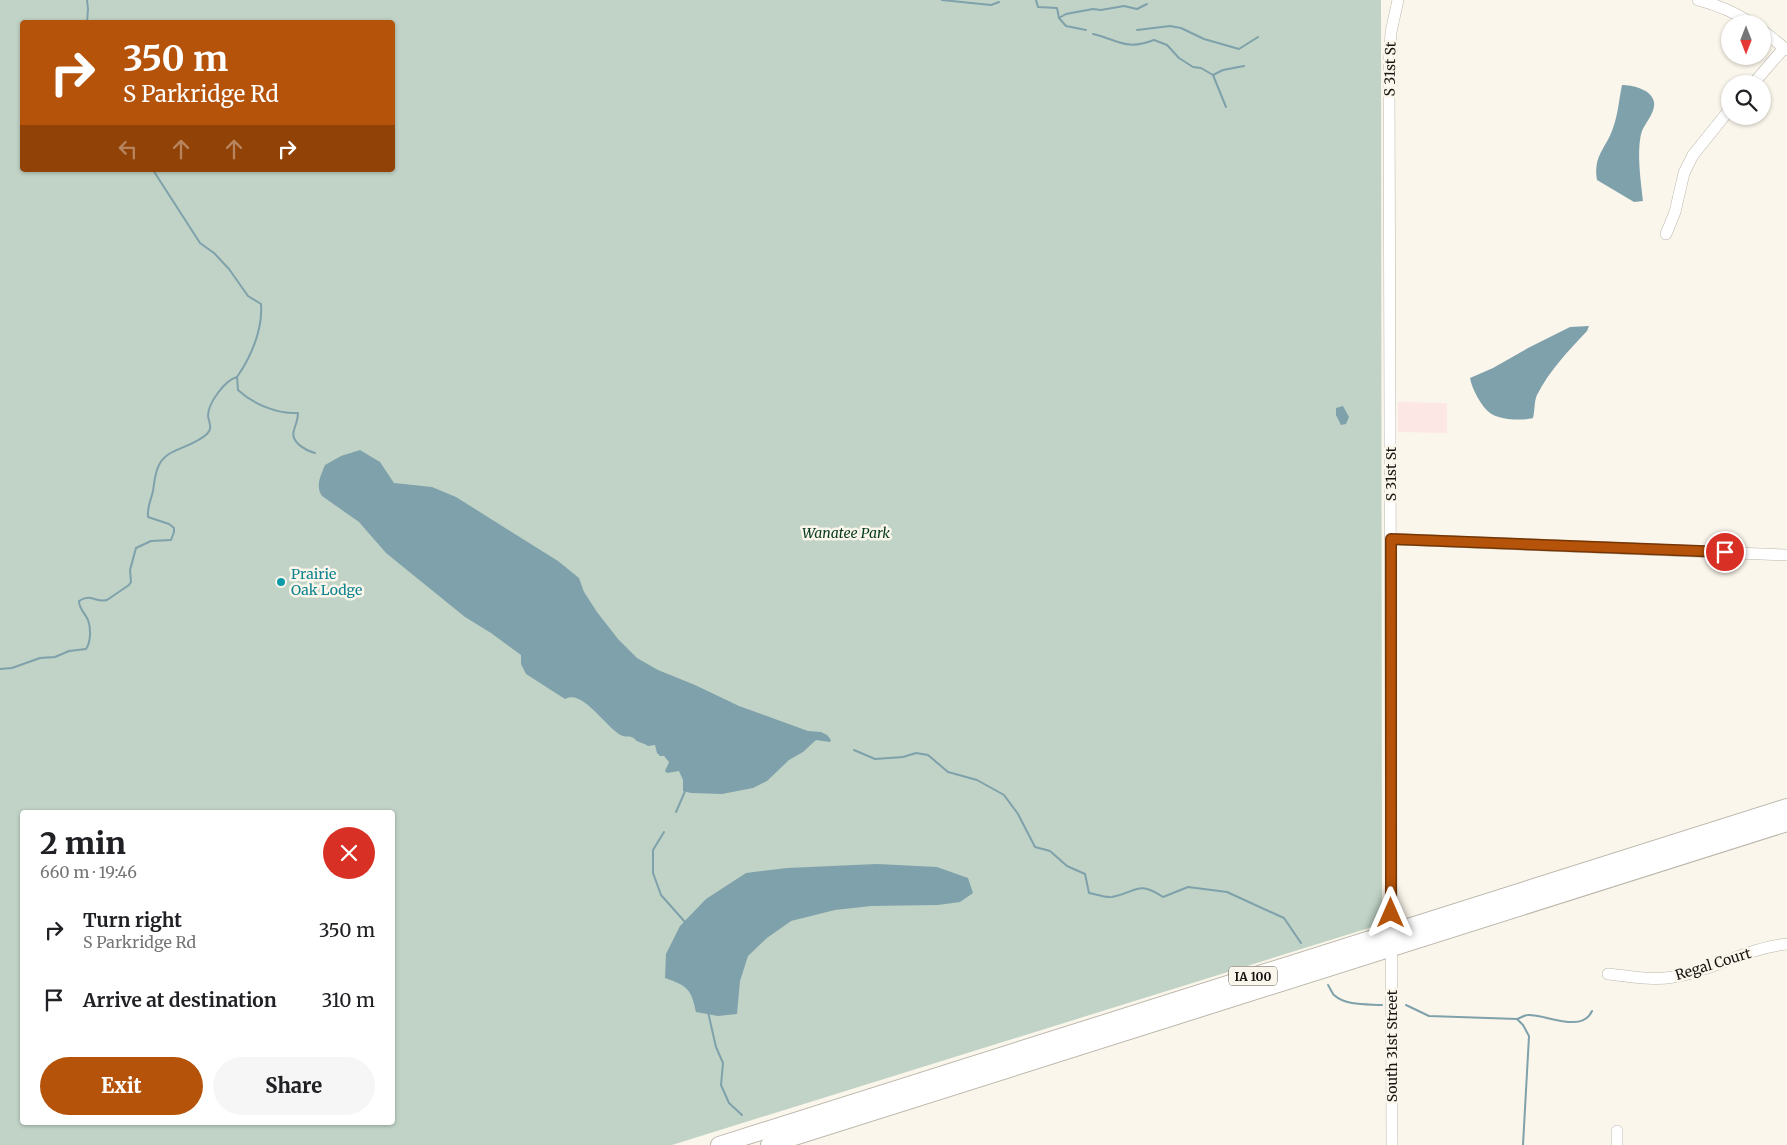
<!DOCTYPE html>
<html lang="en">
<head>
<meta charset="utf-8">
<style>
	:root { --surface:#fff; --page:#f6f6f6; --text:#202124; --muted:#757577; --accent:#b45309 }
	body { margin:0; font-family:Merriweather,serif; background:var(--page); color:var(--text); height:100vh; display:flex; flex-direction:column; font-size:19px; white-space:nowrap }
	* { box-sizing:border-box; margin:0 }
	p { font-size:16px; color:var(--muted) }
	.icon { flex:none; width:28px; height:28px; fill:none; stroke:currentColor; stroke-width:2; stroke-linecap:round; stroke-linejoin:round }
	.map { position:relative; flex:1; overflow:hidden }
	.sheet { position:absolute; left:20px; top:810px; width:375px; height:315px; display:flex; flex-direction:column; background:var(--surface); border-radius:5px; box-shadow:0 1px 4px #0004 }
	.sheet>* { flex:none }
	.banner { position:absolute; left:20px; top:20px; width:375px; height:152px; border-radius:5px; box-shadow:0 1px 4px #0004; background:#b45309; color:#fff; overflow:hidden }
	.needle { width:32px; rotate:180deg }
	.buttons { position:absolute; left:1721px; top:15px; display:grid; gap:10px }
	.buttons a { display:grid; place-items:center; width:50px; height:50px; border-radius:50%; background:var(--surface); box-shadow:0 1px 4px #0004; font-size:25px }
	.pin { position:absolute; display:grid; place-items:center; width:42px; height:42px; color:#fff; margin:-21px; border:2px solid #fff; border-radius:50%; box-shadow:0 1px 5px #0007 }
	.me { position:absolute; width:55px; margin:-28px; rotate:0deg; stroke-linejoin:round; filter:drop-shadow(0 0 4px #0008) }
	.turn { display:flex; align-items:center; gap:18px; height:105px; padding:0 20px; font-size:22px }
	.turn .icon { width:65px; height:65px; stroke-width:2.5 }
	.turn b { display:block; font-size:35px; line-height:42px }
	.lanes { display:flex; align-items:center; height:48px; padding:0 20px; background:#0003; justify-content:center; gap:25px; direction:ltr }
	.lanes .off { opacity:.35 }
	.round { display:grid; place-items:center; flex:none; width:52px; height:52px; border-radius:26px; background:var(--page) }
	.head { display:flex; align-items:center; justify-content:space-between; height:85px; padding:0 20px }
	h1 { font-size:30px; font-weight:800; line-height:38px }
	.cta { display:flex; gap:10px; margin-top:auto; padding:10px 20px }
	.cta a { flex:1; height:58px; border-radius:30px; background:var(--accent); color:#fff; font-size:20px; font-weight:800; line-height:58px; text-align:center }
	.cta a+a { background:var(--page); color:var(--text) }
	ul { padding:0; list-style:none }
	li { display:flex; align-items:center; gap:15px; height:70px; padding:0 20px }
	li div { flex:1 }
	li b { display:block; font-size:19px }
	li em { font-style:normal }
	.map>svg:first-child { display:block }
</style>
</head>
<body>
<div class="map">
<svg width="1787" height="1145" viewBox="0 0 1787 1145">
	<rect width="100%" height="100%" fill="#fbf6eb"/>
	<path fill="#fce7e5" d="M 1398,402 L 1447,403 L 1447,433 L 1398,432 Z"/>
	<path fill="#c0d3c6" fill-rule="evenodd" d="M 0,0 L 1381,0 L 1382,924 L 672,1145 L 0,1145 ZM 22,22 L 392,22 L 392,170 L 22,170 ZM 22,812 L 392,812 L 392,1122 L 22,1122 Z"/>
	<g fill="#7fa1ab">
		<path d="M 1622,85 C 1632,85 1649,89 1653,99 C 1658,109 1646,122 1642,131 C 1636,149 1641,182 1643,201 L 1634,202 L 1597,180 C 1593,155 1606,149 1613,128 C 1618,115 1619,99 1622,85 Z"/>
		<path d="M 1589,326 L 1587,331 C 1569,350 1549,371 1537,395 C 1534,401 1535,411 1533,418 C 1522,421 1499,420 1490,413 C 1481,406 1472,389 1470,378 L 1493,368 L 1528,348 L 1570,327 Z"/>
		<path d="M 1343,406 L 1349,417 L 1346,424 L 1341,425 L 1336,415 L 1336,408 Z"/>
		<path d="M 360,450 L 380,462 L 394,483 L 432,487 L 456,497 L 558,561 L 579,578 L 584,592 L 597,612 L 618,639 L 637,658 L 658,670 L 695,685 L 739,706 L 808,731 L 821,732 L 827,735 L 831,740 L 830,742 L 816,740 L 803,752 L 789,760 L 767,781 L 753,788 L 722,794 L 691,793 L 683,791 L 683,780 L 679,771 L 667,773 L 665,771 L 669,762 L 664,756 L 660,756 L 657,753 L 655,745 L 648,746 C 644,743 641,743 637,741 C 634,739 635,738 631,737 C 629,736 626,737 623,736 C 606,729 583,688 565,699 L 526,674 L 521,664 L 521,655 L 491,633 L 465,617 L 386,553 L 359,522 L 322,496 C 315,486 321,475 325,465 L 341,456 Z"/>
		<path d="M 877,864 L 937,867 L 968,878 L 973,893 L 960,902 L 938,905 L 871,906 L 835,910 L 791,921 L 767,938 L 748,956 L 740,981 L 737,1014 L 718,1016 L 696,1012 C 691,989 688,986 665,978 L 666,954 L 680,926 L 706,899 L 746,873 L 787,868 Z"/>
	</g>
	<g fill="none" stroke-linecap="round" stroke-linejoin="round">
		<g stroke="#7fa1ab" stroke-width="2">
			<path d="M 942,0 L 991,5 L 999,2"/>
			<path d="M 1036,0 L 1038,7 L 1057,8 L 1059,18 L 1066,26 L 1086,30"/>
			<path d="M 1059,18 L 1066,14 L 1093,9 L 1101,10 L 1124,6 L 1137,9 L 1147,4"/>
			<path d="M 87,22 L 88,9 L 87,0"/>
			<path d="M 1137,30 L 1170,26 L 1181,28 L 1204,39 L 1239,49 L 1258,37"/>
			<path d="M 1093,34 C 1119,40 1125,51 1154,40 L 1167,45 L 1179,58 L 1193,67 L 1201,68 L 1213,75 L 1226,107"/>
			<path d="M 1213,75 L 1223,70 L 1244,66"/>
			<path d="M 237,377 L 238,390 C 253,404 277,414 298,413 C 298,420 296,423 294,430 C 290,442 305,450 315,453"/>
			<path d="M 0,669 L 12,668 L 40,658 L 55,657 L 69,651 L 86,649 C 91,642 91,628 88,620 C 85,613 79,609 79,601 C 91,593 96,603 107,600 L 129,585 L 131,582 L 130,570 L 136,548 L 151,541 L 171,540 L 174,532 L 174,528 L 169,524 L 148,517 C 147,507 151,500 153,491 C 155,477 156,462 169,454 C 181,447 196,444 207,434 C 213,428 209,423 208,416 C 208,403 225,380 237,377 C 251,357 263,329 261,304 L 248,296 L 229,269 L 214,253 L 200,243 L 153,170"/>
			<path d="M 854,750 L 875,759 L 903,757 L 916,753 L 928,755 L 948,772 L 977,780 L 1004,795 L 1018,814 L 1035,847 L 1050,851 L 1067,866 L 1085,874 L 1089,893 C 1095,894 1105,898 1112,897 C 1138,892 1137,880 1163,897 L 1188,887 L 1227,892 L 1284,918 L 1301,943"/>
			<path d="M 676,812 L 686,789"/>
			<path d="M 664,832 L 653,850 L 653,873 L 661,895 L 685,922"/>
			<path d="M 1328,985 C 1330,988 1332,993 1334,995 C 1346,1006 1367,1004 1382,1005"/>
			<path d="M 1406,1005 L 1429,1016 L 1517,1019 C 1520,1018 1525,1015 1528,1015 C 1545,1014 1582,1034 1592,1011"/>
			<path d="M 708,1012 L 716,1047 L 723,1063 L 721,1085 L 729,1103 L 742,1115"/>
			<path d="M 1517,1019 L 1523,1025 L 1529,1036 L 1523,1145"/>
		</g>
		<defs>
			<g id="minor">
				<path d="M 1698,0 C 1718,5 1736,13 1753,24"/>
				<path d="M 1762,30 L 1787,50"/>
				<path d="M 1753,84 L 1784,48"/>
				<path d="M 1666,234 L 1675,212 L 1684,173 L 1693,155 L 1730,109"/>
				<path d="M 1391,539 L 1787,555"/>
				<path d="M 1608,974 C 1629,976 1652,981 1673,977 C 1712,971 1747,948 1787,944"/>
				<path d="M 1617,1131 L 1617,1145"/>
				<path d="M 1392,1145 L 1389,67 L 1391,32 L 1398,0"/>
			</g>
			<g id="highway">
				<path d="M 719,1145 L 1787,807"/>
				<path d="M 769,1145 L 1787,823"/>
			</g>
		</defs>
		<use href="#minor" stroke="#bbb7ac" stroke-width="12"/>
		<use href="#highway" stroke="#bbb7ac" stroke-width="18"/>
		<use href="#minor" stroke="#fff" stroke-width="11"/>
		<use href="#highway" stroke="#fff" stroke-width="16"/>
	</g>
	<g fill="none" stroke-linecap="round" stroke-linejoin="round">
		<defs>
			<path id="route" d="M 1391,913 L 1391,539 L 1725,552"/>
		</defs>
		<use href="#route" stroke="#753606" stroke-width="12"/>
		<use href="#route" stroke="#b45309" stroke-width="9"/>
	</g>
	<circle fill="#0f9aa8" stroke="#fbf6eb" stroke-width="2" cx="281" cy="582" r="5"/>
	<g text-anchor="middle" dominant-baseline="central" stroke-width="5" stroke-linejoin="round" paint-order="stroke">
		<rect fill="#fbf6eb" stroke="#5b5852" stroke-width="1" x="1229" y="966.5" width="48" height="19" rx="4"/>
		<g font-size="12" font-weight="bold" fill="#161511">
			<text x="1253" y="976">IA 100</text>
		</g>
		<g font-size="14" fill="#161511" stroke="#fbf6eb">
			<text transform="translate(1390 69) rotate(-89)">S 31st St</text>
			<text transform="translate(1391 474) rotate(-90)">S 31st St</text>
			<text transform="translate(1713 964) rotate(-17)">Regal Court</text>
			<text transform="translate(1392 1046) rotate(-90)">South 31st Street</text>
		</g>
		<g font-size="14" font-style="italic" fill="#063a20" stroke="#fbf6eb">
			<text x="846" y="533">Wanatee Park</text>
		</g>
		<g font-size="14" fill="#0d838f" stroke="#fbf6eb" text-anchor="start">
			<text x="291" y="574">Prairie<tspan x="291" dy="16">Oak Lodge</tspan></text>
		</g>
	</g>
</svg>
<div class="buttons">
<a><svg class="needle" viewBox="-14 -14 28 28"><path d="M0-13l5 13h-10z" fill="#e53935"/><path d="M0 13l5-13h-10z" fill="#757577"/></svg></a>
<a><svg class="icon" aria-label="search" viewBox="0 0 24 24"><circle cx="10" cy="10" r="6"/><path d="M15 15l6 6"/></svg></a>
</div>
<div class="pin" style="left:1725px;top:552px;background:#d93025"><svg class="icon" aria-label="arrive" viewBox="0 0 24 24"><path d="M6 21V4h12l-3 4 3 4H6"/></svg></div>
<svg class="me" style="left:1391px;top:913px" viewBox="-20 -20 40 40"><path d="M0-17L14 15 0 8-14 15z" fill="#b45309" stroke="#fff" stroke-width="4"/></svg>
<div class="banner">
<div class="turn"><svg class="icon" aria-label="right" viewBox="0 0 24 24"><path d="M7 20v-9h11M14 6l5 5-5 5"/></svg><div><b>350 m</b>S Parkridge Rd</div></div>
<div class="lanes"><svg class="icon off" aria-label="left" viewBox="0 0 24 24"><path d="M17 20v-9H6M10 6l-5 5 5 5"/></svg><svg class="icon off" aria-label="ahead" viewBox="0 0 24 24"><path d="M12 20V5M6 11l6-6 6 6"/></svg><svg class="icon off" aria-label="ahead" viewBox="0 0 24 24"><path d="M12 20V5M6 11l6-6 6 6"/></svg><svg class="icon" aria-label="right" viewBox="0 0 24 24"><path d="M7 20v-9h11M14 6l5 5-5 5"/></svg></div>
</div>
<section class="sheet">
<div class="head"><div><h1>2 min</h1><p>660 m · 19:46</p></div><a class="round" style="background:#d93025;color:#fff"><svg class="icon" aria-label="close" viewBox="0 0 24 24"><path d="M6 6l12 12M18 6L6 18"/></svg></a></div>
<ul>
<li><svg class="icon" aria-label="right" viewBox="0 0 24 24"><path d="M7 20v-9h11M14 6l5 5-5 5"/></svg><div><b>Turn right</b><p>S Parkridge Rd</p></div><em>350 m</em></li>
<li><svg class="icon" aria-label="arrive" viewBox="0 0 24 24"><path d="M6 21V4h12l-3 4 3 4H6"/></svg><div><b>Arrive at destination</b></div><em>310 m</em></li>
</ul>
<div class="cta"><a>Exit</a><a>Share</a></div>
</section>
</div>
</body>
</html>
